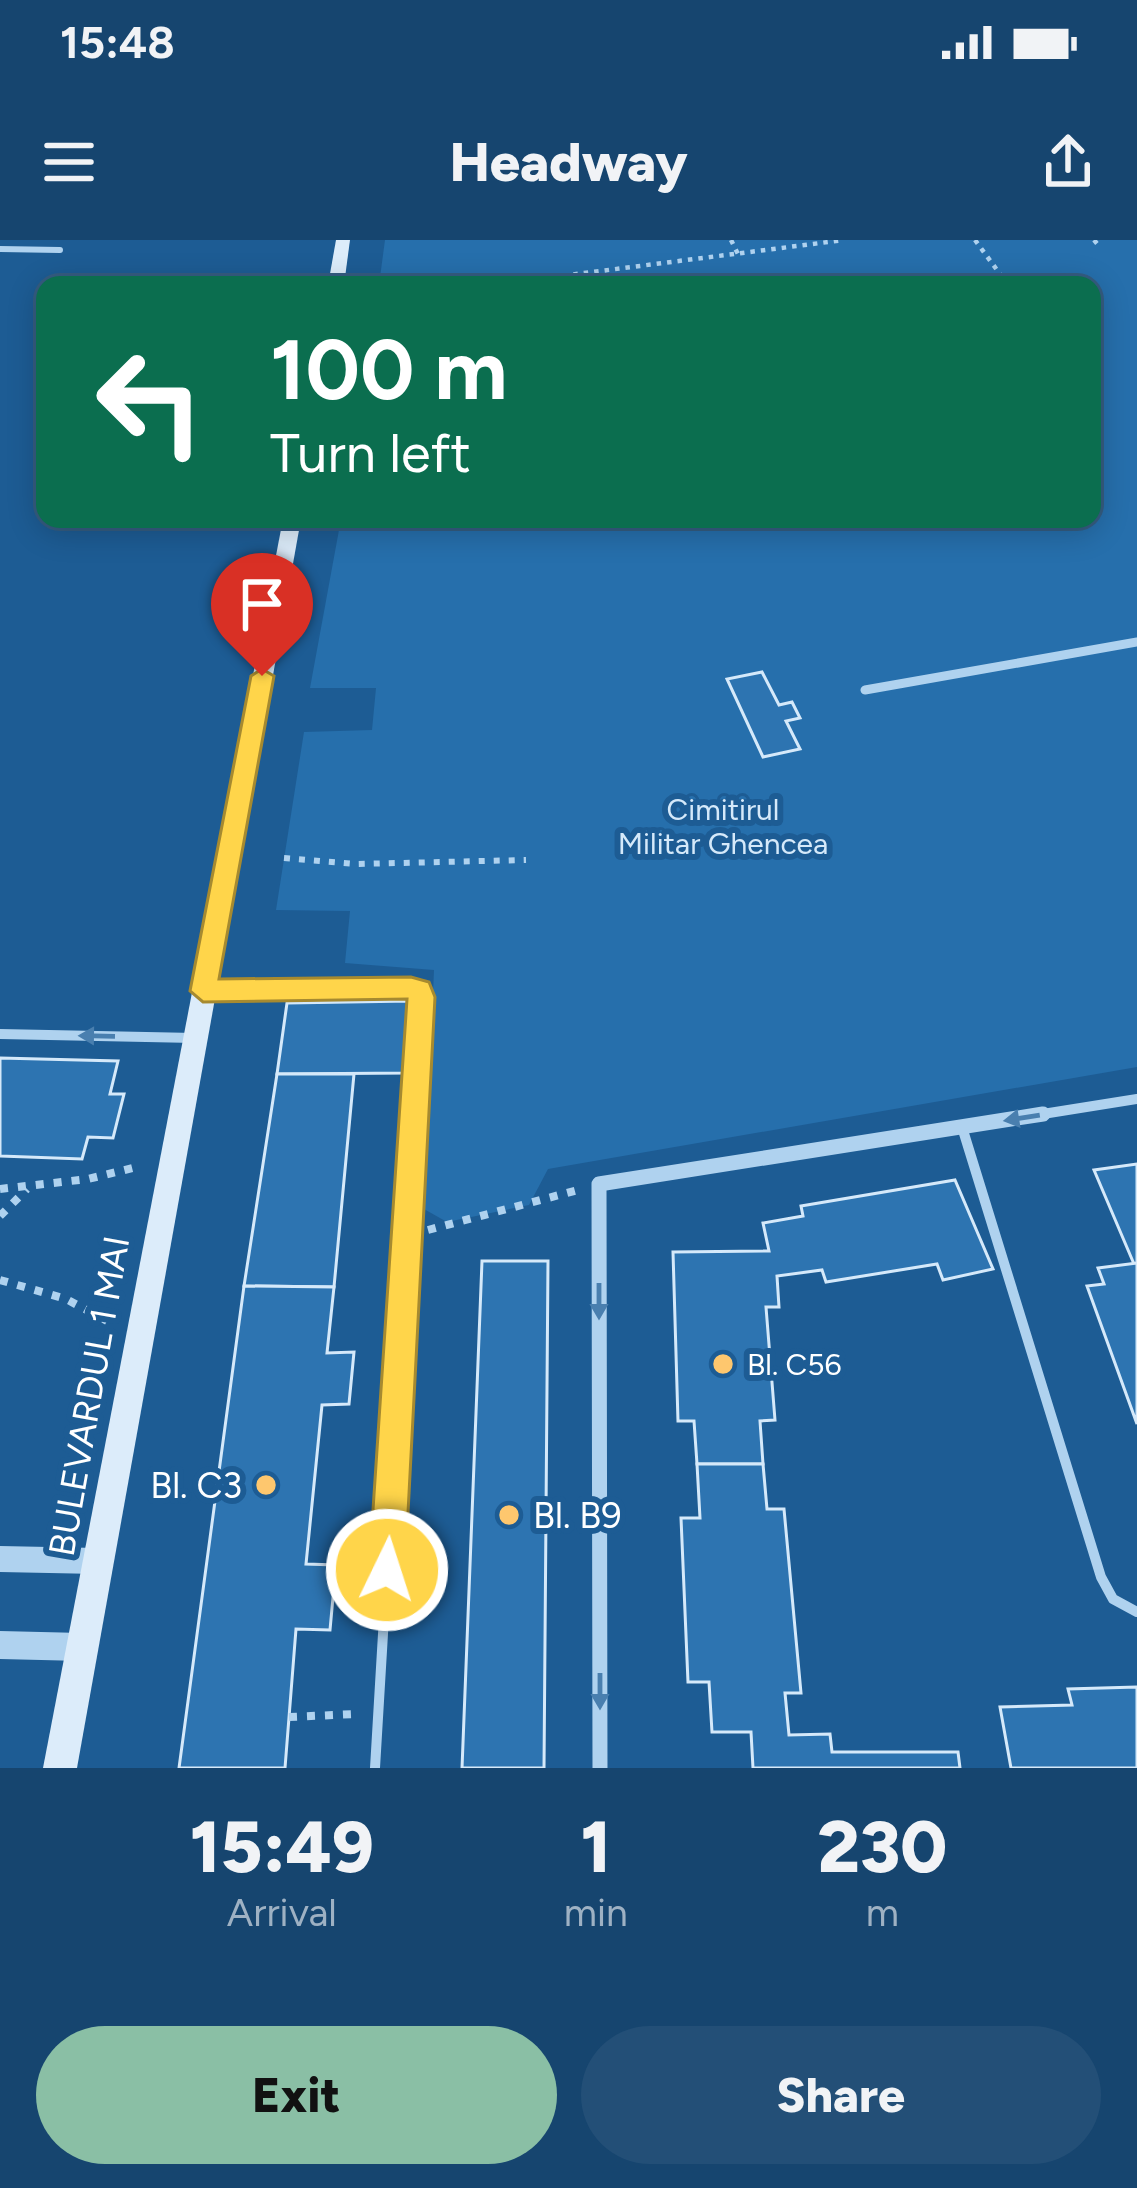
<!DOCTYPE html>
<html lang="en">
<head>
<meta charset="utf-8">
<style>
	:root { --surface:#16456f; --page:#234f77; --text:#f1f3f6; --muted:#9eb1c3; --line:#355d82; --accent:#8abfa5 }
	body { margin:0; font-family:Figtree,sans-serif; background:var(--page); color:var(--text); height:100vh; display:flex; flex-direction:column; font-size:45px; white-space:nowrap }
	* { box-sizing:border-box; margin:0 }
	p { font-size:39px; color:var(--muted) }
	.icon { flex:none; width:66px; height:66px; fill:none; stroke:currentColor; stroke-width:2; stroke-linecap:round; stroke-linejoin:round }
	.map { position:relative; height:1528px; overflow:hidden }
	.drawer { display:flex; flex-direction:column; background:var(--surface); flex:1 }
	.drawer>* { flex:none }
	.guide { position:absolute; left:36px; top:36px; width:1065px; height:252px; border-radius:24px; box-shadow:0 6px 30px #0003,0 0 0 3px var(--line); background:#0b6e4f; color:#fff; overflow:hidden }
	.pin { position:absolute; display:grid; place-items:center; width:102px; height:102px; color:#fff; margin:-123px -51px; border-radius:50% 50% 50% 0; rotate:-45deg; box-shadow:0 0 12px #0007 }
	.pin .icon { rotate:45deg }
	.me { position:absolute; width:132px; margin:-66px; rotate:4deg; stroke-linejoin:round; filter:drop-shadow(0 0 9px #0008) }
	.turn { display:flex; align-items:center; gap:42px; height:252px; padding:0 36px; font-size:54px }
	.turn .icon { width:156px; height:156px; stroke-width:2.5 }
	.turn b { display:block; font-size:84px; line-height:102px }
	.eta { display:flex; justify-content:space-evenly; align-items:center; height:204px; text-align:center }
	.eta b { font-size:72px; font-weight:800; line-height:84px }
	.button { display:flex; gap:24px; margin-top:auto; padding:24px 36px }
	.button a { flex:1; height:138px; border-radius:72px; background:var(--accent); color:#111; font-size:48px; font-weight:800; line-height:138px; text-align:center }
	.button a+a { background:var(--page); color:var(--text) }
	.status { display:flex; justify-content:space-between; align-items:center; height:84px; padding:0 60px; background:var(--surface); direction:ltr }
	.status svg { height:33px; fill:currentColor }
	header { display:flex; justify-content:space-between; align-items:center; height:156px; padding:0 36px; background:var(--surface); font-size:54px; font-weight:800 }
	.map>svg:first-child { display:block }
</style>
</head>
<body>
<div class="status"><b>15:48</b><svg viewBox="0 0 49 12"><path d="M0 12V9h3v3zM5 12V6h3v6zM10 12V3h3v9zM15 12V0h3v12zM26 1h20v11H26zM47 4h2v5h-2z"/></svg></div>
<header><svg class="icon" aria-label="menu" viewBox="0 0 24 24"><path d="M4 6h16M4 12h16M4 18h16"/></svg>Headway<svg class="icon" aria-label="share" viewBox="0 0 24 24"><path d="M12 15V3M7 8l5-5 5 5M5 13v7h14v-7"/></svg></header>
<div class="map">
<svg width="1137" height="1528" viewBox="0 0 1137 1528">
	<rect width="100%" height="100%" fill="#1d5c94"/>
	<path fill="#266fac" d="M 385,0 L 1137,0 L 1137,827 L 548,929 L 529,965 L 447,982 L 424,969 L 434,730 L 345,723 L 350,671 L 276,670 L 304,492 L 372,490 L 376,448 L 310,448 L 341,279 L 1092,279 L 1092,45 L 379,45 Z"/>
	<g fill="#2d74b1" stroke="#d5e9fa" stroke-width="3">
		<path d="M 762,432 L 779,465 L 792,462 L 800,478 L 786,481 L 800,509 L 763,517 L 727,439 Z"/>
		<path d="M 411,761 L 408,833 L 277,834 L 287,763 Z"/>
		<path d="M 0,818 L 118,821 L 110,854 L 124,854 L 113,898 L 88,897 L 82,919 L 0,916 Z"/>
		<path d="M 277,834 L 354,834 L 334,1047 L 244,1046 Z"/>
		<path d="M 1137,924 L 1137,1023 L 1134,1024 L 1094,930 Z"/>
		<path d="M 955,940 L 993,1029 L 943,1040 L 937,1024 L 826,1042 L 822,1030 L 777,1036 L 779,1067 L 766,1067 L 775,1180 L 760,1181 L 763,1224 L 697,1224 L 694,1181 L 678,1181 L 673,1012 L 769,1011 L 763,983 L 803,976 L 801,966 Z"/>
		<path d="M 482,1021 L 548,1021 L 544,1528 L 462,1528 Z"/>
		<path d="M 1137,1023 L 1137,1184 L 1087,1046 L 1104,1044 L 1098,1028 Z"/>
		<path d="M 244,1046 L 334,1047 L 327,1113 L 354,1112 L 349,1164 L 322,1165 L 306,1324 L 336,1325 L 330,1390 L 296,1389 L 285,1528 L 179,1528 Z"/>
		<path d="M 697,1224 L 763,1224 L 767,1269 L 784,1269 L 801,1453 L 785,1453 L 789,1495 L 830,1494 L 832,1512 L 958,1512 L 960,1528 L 753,1528 L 751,1492 L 712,1492 L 709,1442 L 688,1442 L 681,1278 L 700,1278 Z"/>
		<path d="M 1137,1447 L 1137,1528 L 1011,1528 L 1000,1467 L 1072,1465 L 1068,1449 Z"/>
	</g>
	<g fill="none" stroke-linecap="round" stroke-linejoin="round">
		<g stroke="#afd2ef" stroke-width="4.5" stroke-dasharray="4.5 6" stroke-linecap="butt">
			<path d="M 731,0 L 738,14"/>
			<path d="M 975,0 L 1008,45"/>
			<path d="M 1094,0 L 1100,7"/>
			<path d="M 490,45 L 844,0"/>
		</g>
		<path stroke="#afd2ef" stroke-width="6" stroke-dasharray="6 9" stroke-linecap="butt" d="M 284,618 L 356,624 L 526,620"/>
		<g stroke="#afd2ef" stroke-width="8" stroke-dasharray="8 10" stroke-linecap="butt">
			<path d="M 0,949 L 88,939 L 141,926"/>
			<path d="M 0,976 L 27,949"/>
			<path d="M 428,990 L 578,950"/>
			<path d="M 0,1040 L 66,1059 L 107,1081"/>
			<path d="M 289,1477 L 357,1474"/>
		</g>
		<path stroke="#afd2ef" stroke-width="6" d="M 0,9 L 60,10"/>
		<g stroke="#afd2ef" stroke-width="9">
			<path d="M 865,450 L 1137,402"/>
			<path d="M 209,751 L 419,750 L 414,877"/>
		</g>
		<g stroke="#afd2ef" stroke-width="10">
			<path d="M 962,887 L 1101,1337 L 1113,1359 L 1137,1372"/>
			<path d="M 375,1528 L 414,874"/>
		</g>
		<g stroke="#afd2ef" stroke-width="10">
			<path d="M 0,794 L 195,798"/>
			<path d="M 1024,877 L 1137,859"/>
		</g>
		<path stroke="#afd2ef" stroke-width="15" d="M 600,1528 L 599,944 L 1043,874"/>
		<g fill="#afd2ef" fill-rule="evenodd">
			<path d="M 0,1306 L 98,1308 L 108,1311 L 111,1321 L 108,1331 L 98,1334 L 0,1332 Z"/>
			<path d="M 0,1391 L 82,1393 L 92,1397 L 96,1407 L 92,1417 L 82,1421 L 0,1419 Z"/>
		</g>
		<g fill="#dcecfa" fill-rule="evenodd">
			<path d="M 336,0 L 350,0 L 344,45 L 328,45 Z"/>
			<path d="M 283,279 L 301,279 L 77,1528 L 43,1528 Z"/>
		</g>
	</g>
	<defs><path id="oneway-solid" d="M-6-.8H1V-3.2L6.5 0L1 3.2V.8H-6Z" transform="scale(3)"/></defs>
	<g fill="#497faf">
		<use href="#oneway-solid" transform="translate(97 796) rotate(-179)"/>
		<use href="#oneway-solid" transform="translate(1022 878) rotate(171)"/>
		<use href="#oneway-solid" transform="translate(599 1061) rotate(90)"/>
		<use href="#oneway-solid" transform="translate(600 1451) rotate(90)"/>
	</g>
	<path fill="#ffd54a" stroke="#a68a30" stroke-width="3" d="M 262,429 L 274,436 L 219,739 L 411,737 L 429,742 L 435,757 L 405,1330 L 399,1342 L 387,1347 L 375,1342 L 369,1330 L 407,759 L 203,762 L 190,751 L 251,436 Z"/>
	<g fill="#fec76e" stroke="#1d5c94" stroke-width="4.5">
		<circle cx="723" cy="1124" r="12"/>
		<circle cx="266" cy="1245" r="12"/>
		<circle cx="509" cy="1275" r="12"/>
	</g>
	<g text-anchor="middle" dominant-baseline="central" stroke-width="12" stroke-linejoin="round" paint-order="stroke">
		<g font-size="30" fill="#d5e9fa" stroke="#1d5c94">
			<text x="723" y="569">Cimitirul<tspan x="723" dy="34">Militar Ghencea</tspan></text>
		</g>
		<g font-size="30" fill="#fff" stroke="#1d5c94" text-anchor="start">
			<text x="747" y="1124">Bl. C56</text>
		</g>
		<g font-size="36" fill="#fff" stroke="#1d5c94">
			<text transform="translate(89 1156) rotate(-80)">BULEVARDUL 1 MAI</text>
		</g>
		<g font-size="36" fill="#fff" stroke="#1d5c94" text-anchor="end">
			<text x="242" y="1245">Bl. C3</text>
			<text x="533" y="1275" text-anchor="start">Bl. B9</text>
		</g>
	</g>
</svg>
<div class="pin" style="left:262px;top:436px;background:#d93025"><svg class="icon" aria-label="arrive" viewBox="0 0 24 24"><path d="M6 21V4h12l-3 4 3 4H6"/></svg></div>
<svg class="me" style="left:387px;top:1330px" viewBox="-20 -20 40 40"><circle r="17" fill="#ffd54a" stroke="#fff" stroke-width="3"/><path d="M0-11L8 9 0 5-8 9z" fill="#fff"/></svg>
<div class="guide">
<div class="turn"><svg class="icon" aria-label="left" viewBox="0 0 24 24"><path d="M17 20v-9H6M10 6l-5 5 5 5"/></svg><div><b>100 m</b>Turn left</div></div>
</div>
</div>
<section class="drawer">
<div class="eta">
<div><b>15:49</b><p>Arrival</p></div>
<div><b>1</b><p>min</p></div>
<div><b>230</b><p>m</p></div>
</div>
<div class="button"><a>Exit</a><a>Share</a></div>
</section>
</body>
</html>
